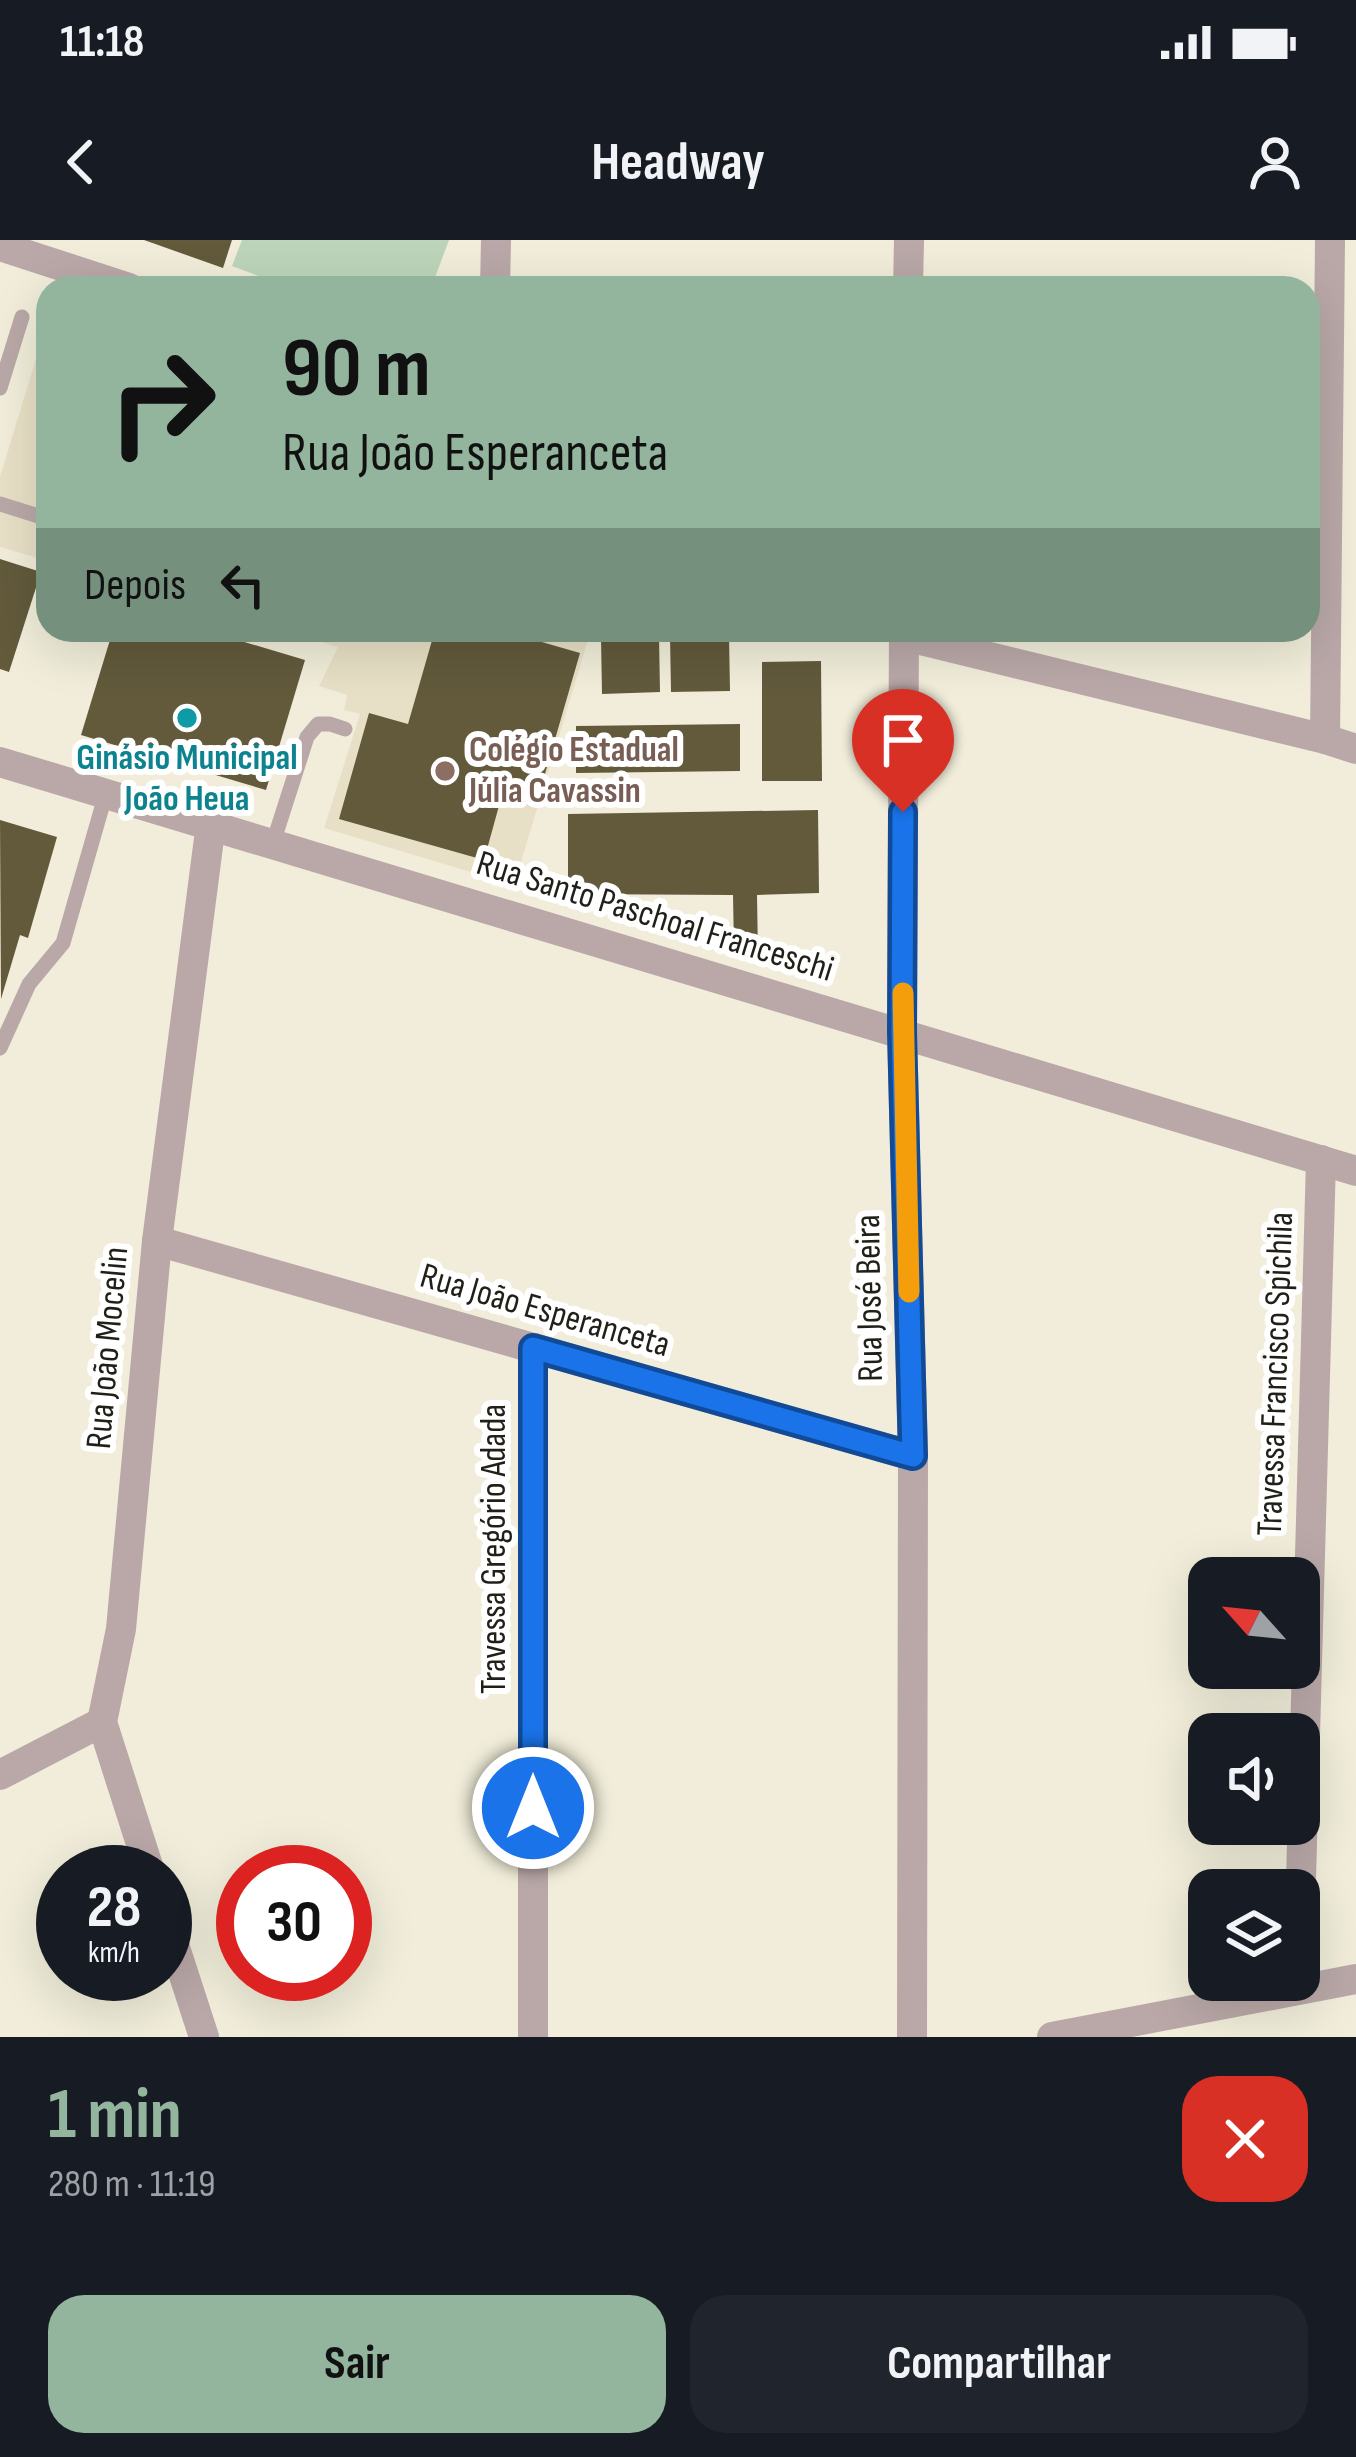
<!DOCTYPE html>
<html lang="pt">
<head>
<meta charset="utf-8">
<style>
	:root { --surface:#171b24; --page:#20242c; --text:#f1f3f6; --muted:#9ea1a6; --accent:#93b49d }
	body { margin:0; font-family:"Sofia Sans Condensed",sans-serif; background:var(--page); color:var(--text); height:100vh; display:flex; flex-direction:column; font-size:45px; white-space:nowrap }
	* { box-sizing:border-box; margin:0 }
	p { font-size:39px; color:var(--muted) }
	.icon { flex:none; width:66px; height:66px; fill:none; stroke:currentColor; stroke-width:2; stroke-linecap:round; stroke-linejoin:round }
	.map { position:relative; height:1797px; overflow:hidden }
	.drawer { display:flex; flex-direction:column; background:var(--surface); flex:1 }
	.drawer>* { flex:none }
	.top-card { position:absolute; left:36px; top:36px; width:1284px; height:366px; border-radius:36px; box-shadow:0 12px 48px #0002; background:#93b49d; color:#111; overflow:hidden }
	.needle { width:78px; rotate:297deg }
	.controls { position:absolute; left:1188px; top:1317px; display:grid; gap:24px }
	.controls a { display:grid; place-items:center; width:132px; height:132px; border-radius:24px; background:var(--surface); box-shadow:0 12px 48px #0002; font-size:60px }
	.speed { position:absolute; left:36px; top:1605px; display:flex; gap:24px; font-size:60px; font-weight:700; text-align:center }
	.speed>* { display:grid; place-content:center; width:156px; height:156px; border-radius:50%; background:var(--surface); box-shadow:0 12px 48px #0002; line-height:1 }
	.speed small { font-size:30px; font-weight:400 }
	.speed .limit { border:18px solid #d22; background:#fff; color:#111 }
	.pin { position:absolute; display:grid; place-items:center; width:102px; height:102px; color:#fff; margin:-123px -51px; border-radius:50% 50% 50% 0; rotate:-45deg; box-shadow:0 0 12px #0007 }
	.pin .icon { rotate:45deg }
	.me { position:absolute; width:132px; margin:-66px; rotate:0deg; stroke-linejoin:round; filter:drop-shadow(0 0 9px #0008) }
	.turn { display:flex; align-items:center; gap:42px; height:252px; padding:0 48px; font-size:54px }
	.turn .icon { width:156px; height:156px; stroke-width:2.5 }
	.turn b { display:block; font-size:84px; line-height:102px }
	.then { display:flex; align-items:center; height:114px; padding:0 48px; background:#0003; gap:24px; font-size:45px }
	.round { display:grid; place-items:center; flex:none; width:126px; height:126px; border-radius:36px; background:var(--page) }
	.head { display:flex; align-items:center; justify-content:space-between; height:204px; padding:0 48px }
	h1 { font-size:72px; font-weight:700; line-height:90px; color:var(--accent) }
	.action { display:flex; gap:24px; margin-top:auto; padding:24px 48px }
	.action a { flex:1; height:138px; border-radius:36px; background:var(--accent); color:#111; font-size:48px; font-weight:700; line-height:138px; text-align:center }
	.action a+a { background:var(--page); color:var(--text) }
	.status { display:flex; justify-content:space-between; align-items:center; height:84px; padding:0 60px; background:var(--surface); direction:ltr }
	.status svg { height:33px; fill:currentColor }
	header { display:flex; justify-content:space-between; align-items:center; height:156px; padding:0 48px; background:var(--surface); font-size:54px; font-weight:700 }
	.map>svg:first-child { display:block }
</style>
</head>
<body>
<div class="status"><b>11:18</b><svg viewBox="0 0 49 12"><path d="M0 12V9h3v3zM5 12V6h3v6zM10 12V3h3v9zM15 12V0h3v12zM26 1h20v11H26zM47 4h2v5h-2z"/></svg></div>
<header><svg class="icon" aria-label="back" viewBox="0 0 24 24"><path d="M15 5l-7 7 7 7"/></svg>Headway<svg class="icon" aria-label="person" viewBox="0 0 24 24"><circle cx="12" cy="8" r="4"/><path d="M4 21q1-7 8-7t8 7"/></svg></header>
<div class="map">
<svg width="1356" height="1797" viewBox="0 0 1356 1797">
	<rect width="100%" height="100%" fill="#f1edda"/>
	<g fill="#e7e0c6">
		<path d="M 43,96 L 48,98 L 48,321 L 0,307 L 0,237 Z"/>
		<path d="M 281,390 L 591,390 L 514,645 L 324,588 L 360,474 L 344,470 L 347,455 L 319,446 L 338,407 Z"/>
	</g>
	<path fill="#bcd5ba" d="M 242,0 L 449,0 L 431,48 L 290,48 L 232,26 Z"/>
	<g fill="#625a3b">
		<path d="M 144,0 L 232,0 L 223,28 Z"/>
		<path d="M 0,319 L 41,332 L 9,432 L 0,429 Z"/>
		<path d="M 113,390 L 204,390 L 305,420 L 266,550 L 81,495 Z"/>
		<path d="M 435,390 L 500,390 L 580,413 L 536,565 L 502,555 L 484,620 L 339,579 L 369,473 L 408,484 Z"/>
		<path d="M 729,395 L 730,451 L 671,452 L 670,396 Z"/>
		<path d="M 659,396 L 660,452 L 602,454 L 601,398 Z"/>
		<path d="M 821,421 L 822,541 L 762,541 L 762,422 Z"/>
		<path d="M 740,484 L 740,531 L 576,533 L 576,486 Z"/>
		<path d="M 818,570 L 819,653 L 757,655 L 758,716 L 734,709 L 733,655 L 568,654 L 568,574 Z"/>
		<path d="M 0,580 L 57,597 L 28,698 L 20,695 L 1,759 Z"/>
	</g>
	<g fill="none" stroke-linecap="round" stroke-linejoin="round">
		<g stroke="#baa8a8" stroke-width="15">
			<path d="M 0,148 L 22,77"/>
			<path d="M 0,264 L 48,279"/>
			<path d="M 273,603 L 307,497 L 318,484 L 330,484 L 345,489"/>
			<path d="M 0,808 L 29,744 L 63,703 L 106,553"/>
		</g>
		<g stroke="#baa8a8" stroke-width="30">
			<path d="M 0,6 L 129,48"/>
			<path d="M 495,48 L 496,0"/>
			<path d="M 908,48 L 909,0"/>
			<path d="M 904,390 L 902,792 L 913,1216 L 912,1797"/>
			<path d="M 904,396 L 1325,499 L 1356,509"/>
			<path d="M 1325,499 L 1330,0"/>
			<path d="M 0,522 L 1356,931"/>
			<path d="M 157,1001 L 913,1216"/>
			<path d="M 533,1108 L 533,1797"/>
			<path d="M 0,1535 L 102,1482"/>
			<path d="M 150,1632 L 102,1482 L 121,1389 L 157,1001 L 211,583"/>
			<path d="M 165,1677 L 204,1797"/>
			<path d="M 1299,1711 L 1321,920"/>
			<path d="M 1052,1797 L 1356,1739"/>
		</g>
	</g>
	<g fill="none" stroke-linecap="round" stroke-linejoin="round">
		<defs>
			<path id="route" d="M 533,1568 L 533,1108 L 913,1216 L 902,792 L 903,572"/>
		</defs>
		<use href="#route" stroke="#114b97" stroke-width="30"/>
		<use href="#route" stroke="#1a73e8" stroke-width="21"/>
		<path stroke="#f59e0b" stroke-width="21" d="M 903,753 L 909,1052"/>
	</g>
	<circle fill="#0f9aa8" stroke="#fff" stroke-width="4.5" cx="187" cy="478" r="12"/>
	<circle fill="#8d6e63" stroke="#fff" stroke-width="4.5" cx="445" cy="531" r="12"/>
	<g text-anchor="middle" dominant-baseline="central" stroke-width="12" stroke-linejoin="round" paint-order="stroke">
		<g font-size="36" font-weight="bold" fill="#785e54" stroke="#fff" text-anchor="start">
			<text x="469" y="510">Colégio Estadual<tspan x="469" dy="41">Júlia Cavassin</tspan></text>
		</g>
		<g font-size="36" font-weight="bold" fill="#0d838f" stroke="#fff">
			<text x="187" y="518">Ginásio Municipal<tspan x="187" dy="41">João Heua</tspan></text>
		</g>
		<g font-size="36" fill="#201f18" stroke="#fff">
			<text transform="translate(655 677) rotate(17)">Rua Santo Paschoal Franceschi</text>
			<text transform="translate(870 1058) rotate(-91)">Rua José Beira</text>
			<text transform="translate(545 1071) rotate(16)">Rua João Esperanceta</text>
			<text transform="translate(108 1108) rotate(-85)">Rua João Mocelin</text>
			<text transform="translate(1276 1134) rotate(-88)">Travessa Francisco Spichila</text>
			<text transform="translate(494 1309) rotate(-90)">Travessa Gregório Adada</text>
		</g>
	</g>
</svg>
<div class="controls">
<a><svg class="needle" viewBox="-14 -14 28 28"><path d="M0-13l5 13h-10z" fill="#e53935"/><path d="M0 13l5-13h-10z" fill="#9ea1a6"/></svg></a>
<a><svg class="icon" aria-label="sound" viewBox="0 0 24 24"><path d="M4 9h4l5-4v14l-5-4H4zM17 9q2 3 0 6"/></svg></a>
<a><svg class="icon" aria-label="layers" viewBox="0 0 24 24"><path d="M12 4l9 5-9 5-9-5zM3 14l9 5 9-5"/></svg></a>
</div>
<div class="speed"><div>28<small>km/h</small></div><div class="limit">30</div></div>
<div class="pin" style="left:903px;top:572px;background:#d93025"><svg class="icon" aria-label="arrive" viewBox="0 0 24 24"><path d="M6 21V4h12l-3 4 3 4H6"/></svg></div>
<svg class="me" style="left:533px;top:1568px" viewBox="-20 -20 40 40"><circle r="17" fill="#1a73e8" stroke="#fff" stroke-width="3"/><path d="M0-11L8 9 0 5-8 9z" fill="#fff"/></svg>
<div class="top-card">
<div class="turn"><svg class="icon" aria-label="right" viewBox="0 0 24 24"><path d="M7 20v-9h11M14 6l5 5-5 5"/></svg><div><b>90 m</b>Rua João Esperanceta</div></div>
<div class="then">Depois<svg class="icon" aria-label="left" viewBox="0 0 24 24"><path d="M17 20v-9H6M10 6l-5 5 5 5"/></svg></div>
</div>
</div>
<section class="drawer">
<div class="head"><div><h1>1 min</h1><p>280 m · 11:19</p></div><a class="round" style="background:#d93025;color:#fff"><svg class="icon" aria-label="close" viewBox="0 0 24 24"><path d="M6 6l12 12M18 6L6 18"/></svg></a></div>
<div class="action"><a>Sair</a><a>Compartilhar</a></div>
</section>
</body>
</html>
